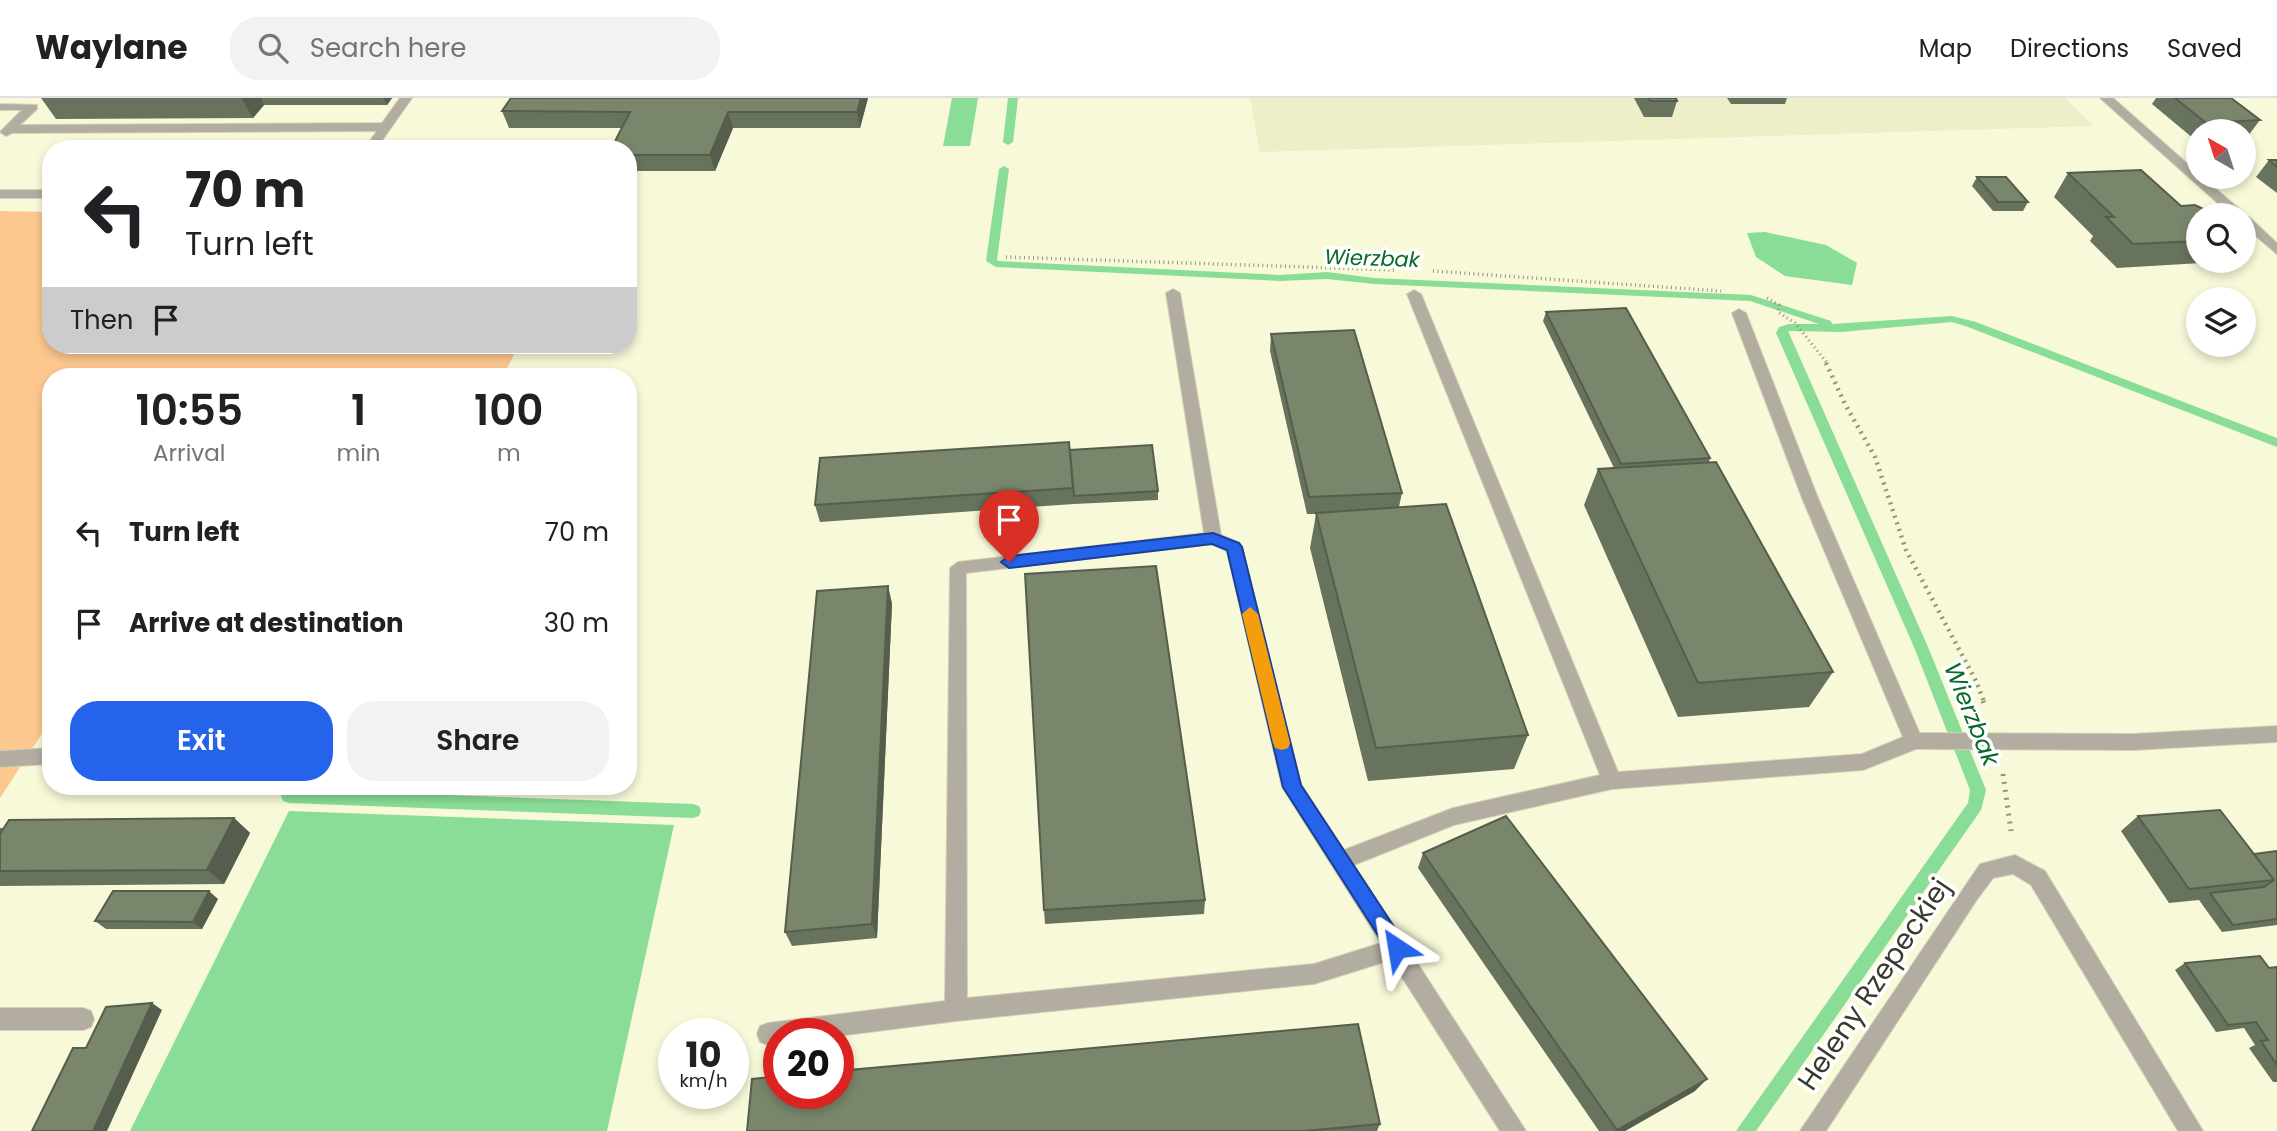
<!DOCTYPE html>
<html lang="en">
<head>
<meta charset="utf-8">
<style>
	:root { --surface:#fff; --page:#f2f2f2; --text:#202124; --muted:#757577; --line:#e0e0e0; --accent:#2563eb }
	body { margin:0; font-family:Poppins,sans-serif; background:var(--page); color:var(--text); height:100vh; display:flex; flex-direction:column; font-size:26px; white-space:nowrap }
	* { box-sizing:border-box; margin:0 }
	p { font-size:23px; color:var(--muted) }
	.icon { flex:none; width:38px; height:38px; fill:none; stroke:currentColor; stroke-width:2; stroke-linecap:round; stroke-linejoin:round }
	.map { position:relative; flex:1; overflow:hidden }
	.sheet { position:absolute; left:42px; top:270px; width:595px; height:427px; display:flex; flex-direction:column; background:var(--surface); border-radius:28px; box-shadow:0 4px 10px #0003 }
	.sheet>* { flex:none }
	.top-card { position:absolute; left:42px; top:42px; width:595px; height:214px; border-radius:28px; box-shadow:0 4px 10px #0003; background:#fff; color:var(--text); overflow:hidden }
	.needle { width:46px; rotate:321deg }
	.tools { position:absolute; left:2186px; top:21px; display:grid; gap:14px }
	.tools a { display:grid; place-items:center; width:70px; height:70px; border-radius:50%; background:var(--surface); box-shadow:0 4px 10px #0003; font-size:35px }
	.speed { position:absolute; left:658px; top:920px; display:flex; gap:14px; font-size:35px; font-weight:700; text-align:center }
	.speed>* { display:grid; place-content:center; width:91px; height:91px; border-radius:50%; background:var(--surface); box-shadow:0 4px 10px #0003; line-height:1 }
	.speed small { font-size:18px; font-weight:400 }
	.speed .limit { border:10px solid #d22; background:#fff; color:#111 }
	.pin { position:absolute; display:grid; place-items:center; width:60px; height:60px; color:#fff; margin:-72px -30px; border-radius:50% 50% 50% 0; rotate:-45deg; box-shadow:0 0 7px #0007 }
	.pin .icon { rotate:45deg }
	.me { position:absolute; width:77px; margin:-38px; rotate:327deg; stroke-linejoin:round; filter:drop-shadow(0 0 5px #0008) }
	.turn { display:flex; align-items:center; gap:24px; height:147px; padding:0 28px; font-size:32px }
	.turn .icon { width:91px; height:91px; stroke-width:2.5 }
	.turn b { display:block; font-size:49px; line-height:60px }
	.then { display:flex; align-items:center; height:66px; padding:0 28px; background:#0003; gap:14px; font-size:26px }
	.eta { display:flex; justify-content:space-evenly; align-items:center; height:119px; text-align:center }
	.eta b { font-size:42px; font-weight:600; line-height:49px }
	.primary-button { display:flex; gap:14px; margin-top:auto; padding:14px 28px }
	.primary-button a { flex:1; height:80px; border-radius:28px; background:var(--accent); color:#fff; font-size:28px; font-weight:600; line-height:80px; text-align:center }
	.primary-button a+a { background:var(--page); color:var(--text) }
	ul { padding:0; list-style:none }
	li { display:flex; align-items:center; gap:21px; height:91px; padding:0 28px }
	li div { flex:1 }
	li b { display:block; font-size:26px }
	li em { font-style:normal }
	header { display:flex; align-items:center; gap:42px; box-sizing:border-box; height:98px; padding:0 35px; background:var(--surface); border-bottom:2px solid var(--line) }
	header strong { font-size:33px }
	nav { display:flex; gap:38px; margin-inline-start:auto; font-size:24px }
	.search { width:490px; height:63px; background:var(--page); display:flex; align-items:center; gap:18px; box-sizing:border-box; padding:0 24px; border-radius:28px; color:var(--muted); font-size:26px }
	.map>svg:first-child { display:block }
</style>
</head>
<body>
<header>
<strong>Waylane</strong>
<div class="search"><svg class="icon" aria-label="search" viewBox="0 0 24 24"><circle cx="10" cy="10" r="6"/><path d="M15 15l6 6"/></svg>Search here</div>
<nav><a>Map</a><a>Directions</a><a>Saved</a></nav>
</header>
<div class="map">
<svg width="2277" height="1033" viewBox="0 0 2277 1033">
	<rect width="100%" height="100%" fill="#f8f9d9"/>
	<path fill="#eeeec8" d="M 1250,0 L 2065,0 L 2093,28 L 1260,54 Z"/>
	<path fill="#fdc88e" d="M 0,113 L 51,114 L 51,247 L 519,247 L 503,278 L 51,278 L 51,622 L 0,700 Z"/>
	<g fill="#89dd96">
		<path d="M 952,0 L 978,0 L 970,48 L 943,48 Z"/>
		<path d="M 1765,134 L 1826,147 L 1857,165 L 1852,187 L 1785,178 L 1756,159 L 1747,135 Z"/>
		<path d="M 289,713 L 674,727 L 607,1033 L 130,1033 Z"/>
	</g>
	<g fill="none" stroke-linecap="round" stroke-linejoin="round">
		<g fill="#89dd96" fill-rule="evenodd">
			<path d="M 1008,0 L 1018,0 L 1013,44 L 1008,47 L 1003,44 Z"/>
			<path d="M 1004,68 L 1009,71 L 997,162 L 998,163 L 1280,177 L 1327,174 L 1374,180 L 1751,197 L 1831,223 L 1832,226 L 1952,218 L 1976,224 L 2277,340 L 2277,349 L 1968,229 L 1952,224 L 1841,234 L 1788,233 L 1928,549 L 1986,692 L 1981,712 L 1756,1033 L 1736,1033 L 1968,705 L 1970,692 L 1914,549 L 1776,235 L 1779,229 L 1789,226 L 1819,226 L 1750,203 L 1374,186 L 1327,181 L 1280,183 L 996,169 L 986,163 L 999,71 Z"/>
			<path d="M 289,691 L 693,706 L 699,708 L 701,713 L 699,718 L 693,720 L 289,705 L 283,703 L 281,698 L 283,693 Z"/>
		</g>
		<defs>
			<g id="lane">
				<path d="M 400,0 L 412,0 L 376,51 L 364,51 L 377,33 L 12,35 L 6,38 L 0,34 L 22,12 L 0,12 L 0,6 L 37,7 L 37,11 L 20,27 L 382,25 Z"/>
				<rect x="0" y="92" width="51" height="8"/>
				<path d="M 1173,191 L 1180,195 L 1221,437 L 1240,445 L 1242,449 L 1301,687 L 1344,752 L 1453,710 L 1600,677 L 1407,196 L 1414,192 L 1421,196 L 1618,674 L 1862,656 L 1903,639 L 1802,400 L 1732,215 L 1739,211 L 1746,215 L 1818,400 L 1923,643 L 1921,649 L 1863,672 L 1612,691 L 1454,727 L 1354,767 L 1526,1033 L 1500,1033 L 1391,862 L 1314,886 L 956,923 L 838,938 L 779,936 L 779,946 L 768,947 L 760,944 L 757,936 L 760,928 L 768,925 L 945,903 L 950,470 L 958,464 L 1204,435 L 1166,195 ZM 1212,446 L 1227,453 L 1282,689 L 1381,845 L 1314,866 L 967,900 L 966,475 Z"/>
				<path d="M 51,650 L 51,666 L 0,669 L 0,653 Z"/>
				<path d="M 0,910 L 83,910 L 91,913 L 94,921 L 91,929 L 83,932 L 0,932 Z"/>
			</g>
			<g id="street">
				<path d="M 2100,0 L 2113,0 L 2198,75 L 2198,79 L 2202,79 L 2243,114 L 2244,117 L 2244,118 L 2249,119 L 2277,145 L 2277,156 L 2244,128 L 2244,117 L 2231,117 Z"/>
				<path d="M 2277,628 L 2277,644 L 2133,652 L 1914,651 L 1907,649 L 1905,643 L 1907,637 L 1914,635 L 2133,636 Z"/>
				<path d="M 2015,757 L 2045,773 L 2203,1033 L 2178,1033 L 2031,787 L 2013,776 L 1993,780 L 1976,803 L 1826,1033 L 1800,1033 L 1980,766 Z"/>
			</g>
		</defs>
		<use href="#lane" stroke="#d2d3b7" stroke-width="2"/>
		<use href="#street" stroke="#d2d3b7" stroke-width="2"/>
		<g stroke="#93947e" stroke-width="3.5" stroke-dasharray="1 3.5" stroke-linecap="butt">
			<path d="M 1006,159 L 1396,172"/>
			<path d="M 1433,173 L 1721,193"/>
			<path d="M 1767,200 L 1779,207 L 1778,214 L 1795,225 L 1828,266"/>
		</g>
		<path stroke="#93947e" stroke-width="4.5" stroke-dasharray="2 5" stroke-linecap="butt" d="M 1826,265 L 1845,306 L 1875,359 L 1906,452 L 1977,585 L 1984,604"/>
		<g stroke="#93947e" stroke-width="5" stroke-dasharray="2 6" stroke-linecap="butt">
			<path d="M 1983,603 L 1986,610"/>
			<path d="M 2003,676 L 2011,733"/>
		</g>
		<use href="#lane" fill="#b2ada0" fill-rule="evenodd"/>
		<use href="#street" fill="#b2ada0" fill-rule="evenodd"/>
	</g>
	<g fill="#68735d">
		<path d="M 41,0 L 392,0 L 387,7 L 264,7 L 253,20 L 56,21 Z"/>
		<path d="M 511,0 L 868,0 L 860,30 L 733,30 L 715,73 L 628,73 L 628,51 L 622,30 L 509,30 L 502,13 Z"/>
		<path d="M 1634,0 L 1676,0 L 1677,3 L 1672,19 L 1644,19 Z"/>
		<path d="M 1727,0 L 1787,0 L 1785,6 L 1731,6 Z"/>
		<path d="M 2156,0 L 2231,0 L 2260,22 L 2248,38 L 2244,39 L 2244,33 L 2198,33 L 2198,41 L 2194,41 L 2152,6 Z"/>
		<path d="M 2269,62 L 2277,62 L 2277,95 L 2256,79 Z"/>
		<path d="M 2068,75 L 2181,108 L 2198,117 L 2198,163 L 2203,163 L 2201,165 L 2117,170 L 2090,143 L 2093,138 L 2054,99 Z"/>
		<path d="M 1977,79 L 2028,104 L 2023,113 L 1993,113 L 1972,88 Z"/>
		<path d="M 1546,214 L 1710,360 L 1709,364 L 1833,574 L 1809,609 L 1678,619 L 1584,407 L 1598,371 L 1614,370 L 1543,223 Z"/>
		<path d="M 1271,236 L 1402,395 L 1399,409 L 1528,637 L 1514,671 L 1368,683 L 1310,450 L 1316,416 L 1307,416 L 1270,253 Z"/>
		<path d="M 1070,352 L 1158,393 L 1158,402 L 1074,406 L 820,424 L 815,407 Z"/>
		<path d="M 892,505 L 877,840 L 792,848 L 785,834 Z"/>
		<path d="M 2138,718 L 2254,756 L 2277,753 L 2277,827 L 2222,834 L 2199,802 L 2169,805 L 2121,733 Z"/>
		<path d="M 234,720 L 250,735 L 224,786 L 0,788 L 0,730 Z"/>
		<path d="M 1423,755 L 1695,993 L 1625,1033 L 1599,1033 L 1418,770 Z"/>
		<path d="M 218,801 L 202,831 L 106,831 L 95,823 Z"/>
		<path d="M 1205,802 L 1204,816 L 1045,826 L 1044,812 Z"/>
		<path d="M 2185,865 L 2269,870 L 2277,869 L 2277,984 L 2273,984 L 2249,950 L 2255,947 L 2244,930 L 2216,934 L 2175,872 Z"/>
		<path d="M 1380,1026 L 1377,1033 L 747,1033 Z"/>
	</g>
	<g fill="#555e4c">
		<path d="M 241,0 L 261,0 L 264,7 L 253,20 Z"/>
		<path d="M 383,0 L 392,0 L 387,7 Z"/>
		<path d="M 861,0 L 868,0 L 860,30 L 857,14 Z"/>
		<path d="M 728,14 L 733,30 L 715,73 L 710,57 Z"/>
		<path d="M 888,488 L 892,505 L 877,840 L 872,826 Z"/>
		<path d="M 234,720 L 250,735 L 224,786 L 207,772 Z"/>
		<path d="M 209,793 L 218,801 L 202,831 L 193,824 Z"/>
		<path d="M 152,905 L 162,912 L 107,1033 L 93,1033 Z"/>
		<path d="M 1707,981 L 1695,993 L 1625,1033 L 1616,1033 Z"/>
	</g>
	<g fill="#79866c" stroke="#555e4c" stroke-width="2">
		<path d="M 511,0 L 861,0 L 857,14 L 728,14 L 710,57 L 628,57 L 628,51 L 611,51 L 630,14 L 502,13 Z"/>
		<path d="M 1648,0 L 1676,0 L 1677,3 L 1650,3 Z"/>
		<path d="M 2175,0 L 2231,0 L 2260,22 L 2206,25 Z"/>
		<path d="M 2269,62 L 2277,62 L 2277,69 Z"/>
		<path d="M 2141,72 L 2181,108 L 2195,107 L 2216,117 L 2198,117 L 2198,143 L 2133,146 L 2106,119 L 2114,119 L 2068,75 Z"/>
		<path d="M 1977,79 L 2006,79 L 2028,104 L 1998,104 Z"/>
		<path d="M 1626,210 L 1710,360 L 1621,366 L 1546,214 Z"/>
		<path d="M 1354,232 L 1402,395 L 1309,399 L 1271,236 Z"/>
		<path d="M 1069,344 L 1073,390 L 815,407 L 820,360 Z"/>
		<path d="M 1152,347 L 1158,393 L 1074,398 L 1070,352 Z"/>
		<path d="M 1716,364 L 1833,574 L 1698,585 L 1598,371 Z"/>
		<path d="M 1446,406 L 1528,637 L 1376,650 L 1316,415 Z"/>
		<path d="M 1156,468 L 1205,802 L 1044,812 L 1025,476 Z"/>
		<path d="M 888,488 L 872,826 L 785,834 L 817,493 Z"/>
		<path d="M 2220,712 L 2274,782 L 2189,791 L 2138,718 Z"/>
		<path d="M 1506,718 L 1707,981 L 1617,1032 L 1423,755 Z"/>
		<path d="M 234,720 L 207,772 L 0,773 L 0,736 L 9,722 Z"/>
		<path d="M 2277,753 L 2277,821 L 2233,827 L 2210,795 L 2264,789 L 2274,782 L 2254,756 Z"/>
		<path d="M 113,793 L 209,793 L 193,824 L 95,823 Z"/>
		<path d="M 2260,858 L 2269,870 L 2277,869 L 2277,967 L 2261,943 L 2268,942 L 2256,924 L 2228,927 L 2185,865 Z"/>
		<path d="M 152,905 L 93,1033 L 32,1033 L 73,950 L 86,950 L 106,909 Z"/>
		<path d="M 1358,926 L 1380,1026 L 1304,1033 L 747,1033 L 752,981 L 779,978 L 779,996 L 838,996 L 838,973 Z"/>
	</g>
	<path fill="#2563eb" stroke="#184099" stroke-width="2" d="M 1213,435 L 1239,445 L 1242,449 L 1301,687 L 1404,844 L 1406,850 L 1404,856 L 1397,859 L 1390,856 L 1283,689 L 1227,452 L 1212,446 L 1009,470 L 1001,464 L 1009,458 Z"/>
	<path fill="#f59e0b" d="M 1250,509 L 1258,516 L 1290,645 L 1288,650 L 1282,652 L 1275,650 L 1273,645 L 1242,516 Z"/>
	<g text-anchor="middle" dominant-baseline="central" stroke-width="7" stroke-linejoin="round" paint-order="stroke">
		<g font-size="21" font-style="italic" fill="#0a6a2a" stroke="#fff">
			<text transform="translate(1372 160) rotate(2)">Wierzbak</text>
		</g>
		<g font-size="24" font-style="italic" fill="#0a6a2a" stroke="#fff">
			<text transform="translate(1972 616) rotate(68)">Wierzbak</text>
		</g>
		<g font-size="28" fill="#3a3b2e" stroke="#fff">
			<text transform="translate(1874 886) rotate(-56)">Heleny Rzepeckiej</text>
		</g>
	</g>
</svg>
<div class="tools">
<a><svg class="needle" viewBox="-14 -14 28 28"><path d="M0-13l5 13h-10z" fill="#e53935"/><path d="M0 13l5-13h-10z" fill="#757577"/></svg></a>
<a><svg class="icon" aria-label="search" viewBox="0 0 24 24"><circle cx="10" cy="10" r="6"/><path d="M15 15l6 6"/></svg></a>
<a><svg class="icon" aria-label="layers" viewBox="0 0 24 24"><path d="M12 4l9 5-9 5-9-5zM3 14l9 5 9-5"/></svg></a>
</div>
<div class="speed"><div>10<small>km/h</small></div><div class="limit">20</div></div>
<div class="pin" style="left:1009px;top:464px;background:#d93025"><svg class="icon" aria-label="arrive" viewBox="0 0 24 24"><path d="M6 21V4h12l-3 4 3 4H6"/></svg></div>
<svg class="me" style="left:1397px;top:850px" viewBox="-20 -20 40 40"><path d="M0-17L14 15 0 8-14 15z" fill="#2563eb" stroke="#fff" stroke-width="4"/></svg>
<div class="top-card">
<div class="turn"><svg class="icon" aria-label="left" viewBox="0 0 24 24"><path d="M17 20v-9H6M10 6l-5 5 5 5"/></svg><div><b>70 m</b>Turn left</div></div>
<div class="then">Then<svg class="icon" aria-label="arrive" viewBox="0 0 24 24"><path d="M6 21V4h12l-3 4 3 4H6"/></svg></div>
</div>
<section class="sheet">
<div class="eta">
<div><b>10:55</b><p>Arrival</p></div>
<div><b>1</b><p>min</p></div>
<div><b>100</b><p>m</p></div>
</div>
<ul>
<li><svg class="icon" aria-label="left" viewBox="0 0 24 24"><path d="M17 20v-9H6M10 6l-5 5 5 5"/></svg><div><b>Turn left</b></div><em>70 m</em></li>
<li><svg class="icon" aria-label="arrive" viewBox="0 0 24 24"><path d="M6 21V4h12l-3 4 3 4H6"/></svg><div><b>Arrive at destination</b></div><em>30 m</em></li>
</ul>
<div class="primary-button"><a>Exit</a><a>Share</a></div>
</section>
</div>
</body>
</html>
